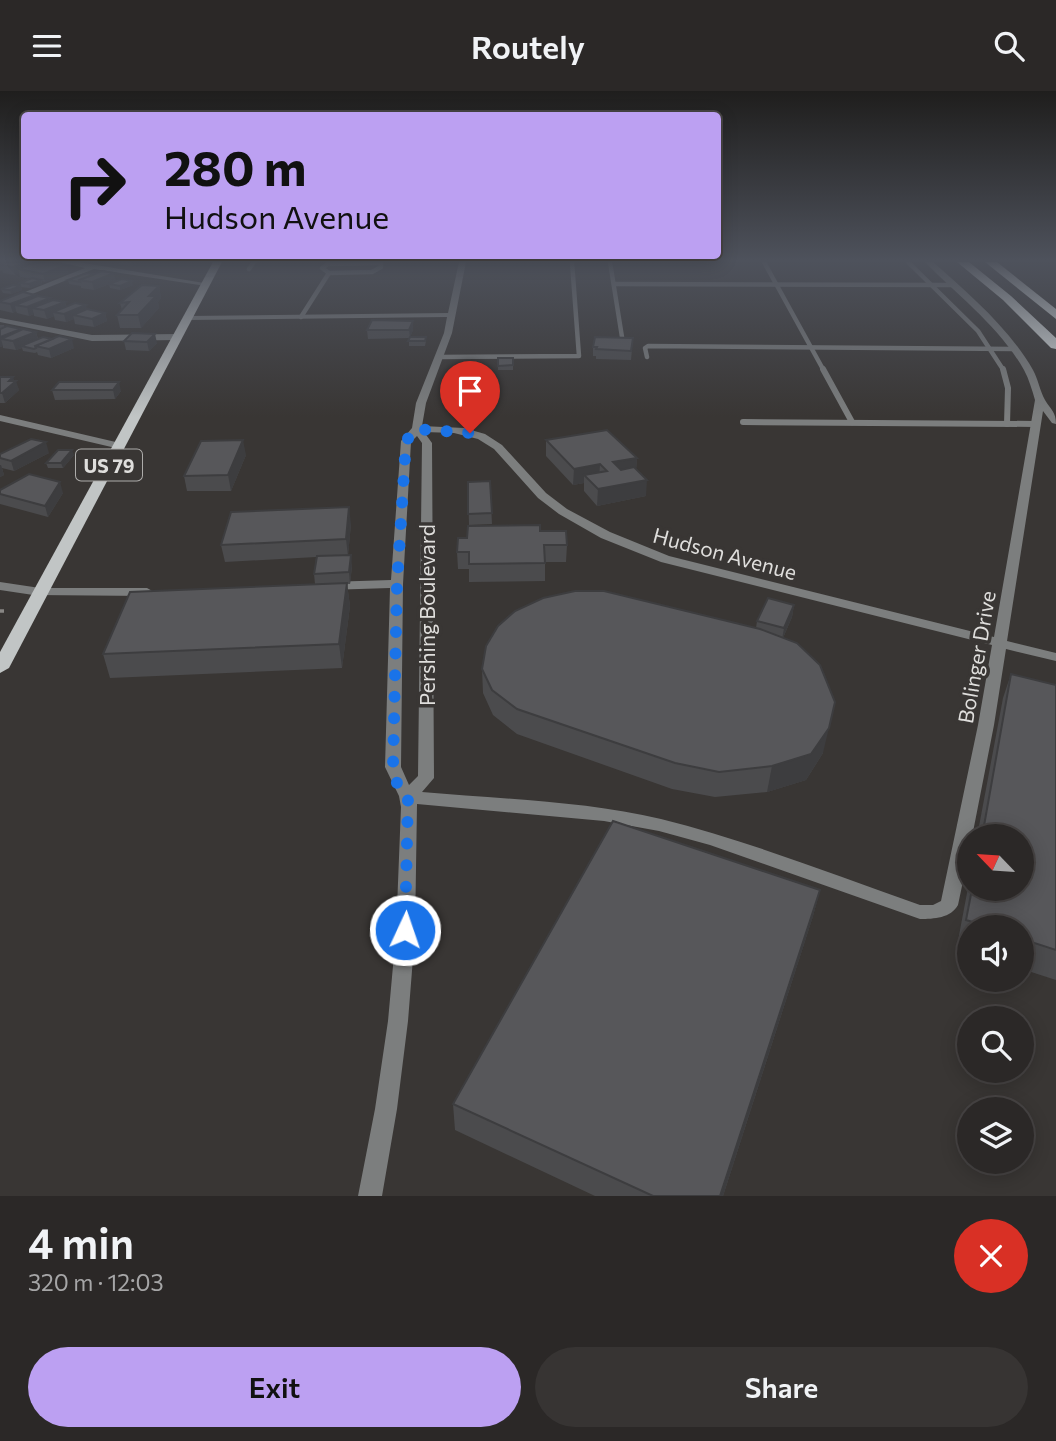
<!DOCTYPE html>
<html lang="en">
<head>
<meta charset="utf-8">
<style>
	:root { --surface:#2b2827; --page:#373433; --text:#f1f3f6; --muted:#a6a6a7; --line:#474444; --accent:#bca0f2 }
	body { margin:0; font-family:Commissioner,sans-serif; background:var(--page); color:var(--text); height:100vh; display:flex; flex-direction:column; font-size:26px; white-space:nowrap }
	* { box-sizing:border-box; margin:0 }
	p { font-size:23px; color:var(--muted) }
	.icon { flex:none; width:38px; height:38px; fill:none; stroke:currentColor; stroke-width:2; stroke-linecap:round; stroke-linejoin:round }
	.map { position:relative; height:1105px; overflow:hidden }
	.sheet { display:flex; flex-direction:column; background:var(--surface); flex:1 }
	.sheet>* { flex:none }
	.hud { position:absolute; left:21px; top:21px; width:700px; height:147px; border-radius:7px; box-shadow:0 4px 18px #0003,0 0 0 2px var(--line); background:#bca0f2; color:#111; overflow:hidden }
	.needle { width:46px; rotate:295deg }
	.fabs { position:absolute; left:957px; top:733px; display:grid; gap:14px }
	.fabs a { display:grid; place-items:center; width:77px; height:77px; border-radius:50%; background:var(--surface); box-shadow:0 4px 18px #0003,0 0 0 2px var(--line); font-size:35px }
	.pin { position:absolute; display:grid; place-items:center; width:60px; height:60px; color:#fff; margin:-72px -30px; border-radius:50% 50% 50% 0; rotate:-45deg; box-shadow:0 0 7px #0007 }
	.pin .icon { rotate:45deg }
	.me { position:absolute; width:77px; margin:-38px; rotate:3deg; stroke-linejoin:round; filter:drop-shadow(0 0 5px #0008) }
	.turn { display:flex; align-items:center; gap:24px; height:147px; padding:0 28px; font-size:32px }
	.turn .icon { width:91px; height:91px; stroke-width:2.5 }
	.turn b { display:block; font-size:49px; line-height:60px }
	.round { display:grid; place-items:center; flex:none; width:74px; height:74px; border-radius:37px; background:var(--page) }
	.overview { display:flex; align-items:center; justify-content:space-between; height:119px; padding:0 28px }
	h1 { font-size:42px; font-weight:600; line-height:52px }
	.button { display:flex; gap:14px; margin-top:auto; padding:14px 28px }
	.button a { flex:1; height:80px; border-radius:42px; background:var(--accent); color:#111; font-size:28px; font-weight:600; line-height:80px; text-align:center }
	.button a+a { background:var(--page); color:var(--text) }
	header { display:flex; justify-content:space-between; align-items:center; height:91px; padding:0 28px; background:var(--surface); font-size:32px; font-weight:600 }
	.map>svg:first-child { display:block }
</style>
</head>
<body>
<header><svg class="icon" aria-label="menu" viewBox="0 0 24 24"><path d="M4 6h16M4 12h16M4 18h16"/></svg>Routely<svg class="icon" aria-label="search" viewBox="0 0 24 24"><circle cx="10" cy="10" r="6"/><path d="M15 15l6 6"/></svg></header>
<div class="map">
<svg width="1056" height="1105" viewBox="0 0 1056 1105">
	<rect width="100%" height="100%" fill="#393634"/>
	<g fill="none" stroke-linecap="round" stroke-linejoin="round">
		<path stroke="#898785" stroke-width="3.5" stroke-dasharray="5 3.5" stroke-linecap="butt" d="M 0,520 L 4,520"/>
		<g stroke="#7c7e7e" stroke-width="4.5">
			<path d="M 610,171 L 622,246"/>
			<path d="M 764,171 L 824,280"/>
			<path d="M 908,171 L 978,240 L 1004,280"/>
			<path d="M 249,178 L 254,171"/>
			<path d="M 329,182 L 372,181 L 381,176 L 381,171"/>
			<path d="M 614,193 L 955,194"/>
			<path d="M 301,226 L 329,182 L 322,177 L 328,173 L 381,172"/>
			<path d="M 439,266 L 579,265 L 572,171"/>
			<path d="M 647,266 L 645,257 L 648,255 L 1014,258"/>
		</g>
		<g stroke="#7c7e7e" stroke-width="6">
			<path d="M 823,278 L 852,331"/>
			<path d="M 1003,278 L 1008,297 L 1007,333"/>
			<path d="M 743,331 L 1036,333"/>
		</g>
		<g fill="#7c7e7e" fill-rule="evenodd">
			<path d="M 59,171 L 78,171 L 210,193 L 206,195 L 94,178 L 0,216 L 0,211 L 85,177 Z"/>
			<path d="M 459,171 L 466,171 L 452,242 L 426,312 L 422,335 L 464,337 L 485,343 L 502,354 L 546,402 L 567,418 L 610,441 L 669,465 L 994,546 L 1035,309 C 1032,299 1029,288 1024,279 C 999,235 959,206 925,171 L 933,171 C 969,203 1009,237 1033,279 C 1038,288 1040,300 1045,309 C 1051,319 1056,321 1056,333 L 1052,332 L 1043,320 L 1007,550 L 1056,562 L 1056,570 L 1006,558 L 994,634 L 972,746 L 970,746 L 970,757 L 958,814 C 951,827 934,828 920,828 L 710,754 L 659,740 L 604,730 L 417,713 L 415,842 L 408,930 L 397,1018 L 382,1105 L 358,1105 L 375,1018 L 388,930 L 396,842 L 401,716 L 399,705 L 385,676 L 390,497 L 328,499 L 322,495 L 328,491 L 391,489 L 401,350 L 412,337 L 416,312 L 444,242 L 447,226 L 188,229 L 184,227 L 188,225 L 448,222 ZM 424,341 L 454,342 L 478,348 L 494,358 L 538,407 L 559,423 L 601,447 L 661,471 L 992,554 L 978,634 L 941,810 L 933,814 L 920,814 C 835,784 749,750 661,728 C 585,710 500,708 422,701 L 434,687 L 432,352 ZM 417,345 L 422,352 L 418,685 L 409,694 L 401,676 L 403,493 L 411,351 Z"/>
			<path d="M 0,227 L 92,244 L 178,243 L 182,246 L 178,249 L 92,250 L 0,231 Z"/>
			<path d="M 0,324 L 120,352 L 125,355 L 120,358 L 0,330 Z"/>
			<path d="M 40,497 L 147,497 L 154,501 L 147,505 L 35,504 L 33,501 L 35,498 Z"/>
		</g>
		<path fill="#7c7e7e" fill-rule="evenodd" d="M 0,491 L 40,497 L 47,501 L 40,505 L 0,499 Z"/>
		<path fill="#c1c5c5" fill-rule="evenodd" d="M 213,171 L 222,171 L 9,577 L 0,582 L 0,561 Z"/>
		<g fill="#dce1e1" fill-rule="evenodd">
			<path d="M 957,171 L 969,171 L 1011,205 L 1056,247 L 1056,258 L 1051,257 L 1003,209 Z"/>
			<path d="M 985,171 L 997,171 L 1056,218 L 1056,228 Z"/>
		</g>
	</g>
	<g fill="#4b4b4d">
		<path d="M 0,171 L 66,174 L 68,182 L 45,191 L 42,190 L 42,193 L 30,197 L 21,196 L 22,199 L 11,203 L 3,202 L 1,198 L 21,195 L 20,192 L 31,188 L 20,186 L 19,182 L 15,184 L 3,182 L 2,179 L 0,180 Z"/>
		<path d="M 119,171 L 141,171 L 132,175 L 119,173 Z"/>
		<path d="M 68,189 L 116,190 L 133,194 L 120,199 L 110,197 L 109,193 L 94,199 L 81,197 L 81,195 L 69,193 Z"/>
		<path d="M 159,195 L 161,207 L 158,211 L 159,217 L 141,237 L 120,237 L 117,224 L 122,219 L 120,212 Z"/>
		<path d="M 35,204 L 35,206 L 51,210 L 65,211 L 66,215 L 105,222 L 107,230 L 94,236 L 75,233 L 74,228 L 66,231 L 55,229 L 54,225 L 47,228 L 34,225 L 34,223 L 29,225 L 17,222 L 16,220 L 13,222 L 0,219 L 0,210 Z"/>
		<path d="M 0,234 L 4,234 L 5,236 L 21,238 L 21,239 L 36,241 L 38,248 L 74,257 L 51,267 L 38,264 L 37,261 L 35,262 L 23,260 L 22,257 L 16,259 L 3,257 L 3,255 L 0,256 Z"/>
		<path d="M 367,239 L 413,239 L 410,246 L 426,250 L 425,255 L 409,255 L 409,247 L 368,248 Z"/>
		<path d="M 633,247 L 631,269 L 596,268 L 596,265 L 593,265 L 593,256 Z"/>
		<path d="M 124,250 L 157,252 L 149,260 L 126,259 Z"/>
		<rect x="498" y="267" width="15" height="12"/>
		<path d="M 466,284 L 464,291 L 452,290 L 452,286 Z"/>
		<path d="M 0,286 L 15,290 L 19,299 L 5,312 L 0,312 Z"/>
		<path d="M 59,291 L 121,300 L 115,308 L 55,309 L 52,299 Z"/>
		<path d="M 546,349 L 637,367 L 636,379 L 646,405 L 597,415 L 584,400 L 584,392 L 573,394 L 546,365 Z"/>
		<path d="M 49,362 L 14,380 L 2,377 L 4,384 L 0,386 L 0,363 Z"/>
		<path d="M 74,364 L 63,377 L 48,377 L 46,372 Z"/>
		<path d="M 246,364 L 231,400 L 187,400 L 184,385 Z"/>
		<path d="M 490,390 L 492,433 L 469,434 L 468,391 Z"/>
		<path d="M 0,399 L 63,402 L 48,426 L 0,413 Z"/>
		<path d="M 351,433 L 348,464 L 352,475 L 350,493 L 347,493 L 350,515 L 342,577 L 110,587 L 103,563 L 315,493 L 314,483 L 316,466 L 225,471 L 221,454 Z"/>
		<path d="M 540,440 L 567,454 L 566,471 L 545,471 L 545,490 L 469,491 L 469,478 L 458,478 L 457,461 L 467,447 Z"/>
		<path d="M 794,514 L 792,526 L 783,547 L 823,662 L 806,689 L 767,701 L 715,706 L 672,698 L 517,643 L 493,624 L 483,602 L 482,578 L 756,537 L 757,530 Z"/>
		<path d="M 1011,583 L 1056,594 L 1056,889 L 1022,878 L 1022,836 L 970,836 L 970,860 L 957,855 L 970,786 L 970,798 L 1022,798 L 1022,746 L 977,746 L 1003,607 Z"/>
		<path d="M 820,799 L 813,825 L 723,1105 L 595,1105 L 455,1039 L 453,1013 Z"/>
	</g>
	<g fill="#3d3d3f">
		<path d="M 27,171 L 35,171 L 18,178 L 19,182 L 15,184 L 13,176 Z"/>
		<path d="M 131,171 L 141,171 L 132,175 Z"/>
		<path d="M 66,174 L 68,182 L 45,191 L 43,183 Z"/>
		<path d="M 114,182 L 116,190 L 94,199 L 92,191 Z"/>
		<path d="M 41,189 L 42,193 L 30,197 L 29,193 Z"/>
		<path d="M 132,190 L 133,194 L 120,199 L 120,195 Z"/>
		<path d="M 21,195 L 22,199 L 11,203 L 10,199 Z"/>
		<path d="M 159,195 L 161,207 L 158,211 L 159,217 L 141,237 L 138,224 L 149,205 Z"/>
		<path d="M 35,204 L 37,212 L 15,214 L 16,220 L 13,222 L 10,213 Z"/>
		<path d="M 50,207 L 52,216 L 32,217 L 34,223 L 29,225 L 27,216 Z"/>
		<path d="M 65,211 L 67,219 L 53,221 L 54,225 L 47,228 L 44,219 Z"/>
		<path d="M 86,214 L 88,222 L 73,224 L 74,228 L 66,231 L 64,223 Z"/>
		<path d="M 105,222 L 107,230 L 94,236 L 92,228 Z"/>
		<path d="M 413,230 L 413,239 L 410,247 L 409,239 Z"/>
		<path d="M 21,238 L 23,246 L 36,241 L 38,250 L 21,255 L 22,257 L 16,259 L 13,251 L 1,248 L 3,255 L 0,256 L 0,246 Z"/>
		<path d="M 155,243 L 157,252 L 149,260 L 147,251 Z"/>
		<path d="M 72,248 L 74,257 L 51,267 L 49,258 Z"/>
		<path d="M 13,286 L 15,291 L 16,290 L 19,299 L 5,312 L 2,302 L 9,290 Z"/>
		<path d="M 119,291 L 121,300 L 115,308 L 113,299 Z"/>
		<path d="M 243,349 L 246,364 L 231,400 L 228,384 Z"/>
		<path d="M 46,351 L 49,362 L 14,380 L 11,370 Z"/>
		<path d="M 72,359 L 74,364 L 63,377 L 61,372 Z"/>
		<path d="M 637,367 L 636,382 L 612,387 L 613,371 Z"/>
		<path d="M 600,373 L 599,389 L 584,384 L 584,392 L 573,394 L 574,378 Z"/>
		<path d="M 0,374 L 1,374 L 4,384 L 0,386 Z"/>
		<path d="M 647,389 L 646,405 L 597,415 L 598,398 Z"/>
		<path d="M 60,391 L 63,402 L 48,426 L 45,415 Z"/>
		<path d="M 349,416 L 351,433 L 348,465 L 346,448 Z"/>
		<path d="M 351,464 L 352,475 L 350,493 L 349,481 Z"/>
		<path d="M 347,492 L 350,515 L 342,577 L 339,553 Z"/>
		<path d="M 794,514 L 792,526 L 782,549 L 784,537 Z"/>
		<path d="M 835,611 L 823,662 L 806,689 L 767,701 L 772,675 Z"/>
		<path d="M 820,799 L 813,825 L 723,1105 L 720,1105 Z"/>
	</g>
	<g fill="#57575a" stroke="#3d3d3f" stroke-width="2">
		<path d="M 8,171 L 27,171 L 13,176 L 0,174 Z"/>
		<path d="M 36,171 L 48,171 L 66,174 L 43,183 L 18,178 Z"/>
		<path d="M 102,180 L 114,182 L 92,191 L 79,189 Z"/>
		<path d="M 87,182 L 95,183 L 79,189 L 80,191 L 68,189 Z"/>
		<path d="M 32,187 L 41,189 L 29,193 L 20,192 Z"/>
		<path d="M 122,188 L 132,190 L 120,195 L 109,193 Z"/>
		<path d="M 13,194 L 21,195 L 10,199 L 1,198 Z"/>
		<path d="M 142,194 L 159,195 L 149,205 L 156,205 L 138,224 L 117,224 L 129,211 L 120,212 Z"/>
		<path d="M 23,201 L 35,204 L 10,213 L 0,211 L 0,210 Z"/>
		<path d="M 38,205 L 50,207 L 27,216 L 15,214 Z"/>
		<path d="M 53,209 L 65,211 L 44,219 L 32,217 Z"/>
		<path d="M 75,212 L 86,214 L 64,223 L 53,221 Z"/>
		<path d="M 87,218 L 105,222 L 92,228 L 73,224 Z"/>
		<path d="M 372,229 L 413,230 L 409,239 L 367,239 Z"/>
		<path d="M 7,235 L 21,238 L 0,246 L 0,238 Z"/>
		<path d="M 23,238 L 36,241 L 13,250 L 1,248 Z"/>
		<path d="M 132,242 L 155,243 L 147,251 L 124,250 Z"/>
		<path d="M 59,245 L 72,248 L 49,258 L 35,255 Z"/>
		<path d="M 43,246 L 52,248 L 35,255 L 36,257 L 34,258 L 21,255 Z"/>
		<path d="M 410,246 L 426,246 L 425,250 L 408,250 Z"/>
		<path d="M 595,246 L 633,247 L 631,260 L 596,258 L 597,256 L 593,256 Z"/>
		<path d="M 498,267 L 513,267 L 513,274 L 498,275 Z"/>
		<path d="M 454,279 L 466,279 L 464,286 L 452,286 Z"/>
		<path d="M 0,286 L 13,286 L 9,290 L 16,290 L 2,302 L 0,302 Z"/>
		<path d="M 59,291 L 119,291 L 113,299 L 52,299 Z"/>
		<path d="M 607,339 L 637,367 L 613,371 L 621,379 L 634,376 L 647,389 L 598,398 L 584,384 L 607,380 L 600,373 L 574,378 L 546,349 Z"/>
		<path d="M 31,348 L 46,351 L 11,370 L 0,367 L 0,363 Z"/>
		<path d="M 243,349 L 228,384 L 184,385 L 201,350 Z"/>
		<path d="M 58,359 L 72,359 L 61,372 L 46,372 Z"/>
		<path d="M 29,383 L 60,391 L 45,415 L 0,403 L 0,399 Z"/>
		<path d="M 490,390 L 492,422 L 468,423 L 468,391 Z"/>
		<path d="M 349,416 L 346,448 L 221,454 L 231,421 Z"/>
		<path d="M 540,434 L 540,440 L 566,440 L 567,454 L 544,454 L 545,472 L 469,473 L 469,461 L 457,461 L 458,447 L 467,447 L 468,435 Z"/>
		<path d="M 351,464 L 349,481 L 314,483 L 317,465 Z"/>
		<path d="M 347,492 L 339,553 L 103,563 L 130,501 Z"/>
		<path d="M 575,500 L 604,500 L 760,538 L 797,552 L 820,574 L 835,611 L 829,637 L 811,663 L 772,675 L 719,681 L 675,672 L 517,618 L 492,599 L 482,578 L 486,555 L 498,535 L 515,520 L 543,507 Z"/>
		<path d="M 768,507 L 794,514 L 784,537 L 757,530 Z"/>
		<path d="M 1011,583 L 1056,594 L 1056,859 L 1022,848 L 1022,836 L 989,836 L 966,829 L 972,798 L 1022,798 L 1022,746 L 982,746 Z"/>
		<path d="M 613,730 L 820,799 L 720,1105 L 653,1105 L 453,1013 Z"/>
	</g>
	<linearGradient id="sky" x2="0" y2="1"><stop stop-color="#1f1e1d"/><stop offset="0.52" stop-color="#4e525c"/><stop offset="1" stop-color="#4e525c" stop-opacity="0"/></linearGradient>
	<rect width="1056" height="326" fill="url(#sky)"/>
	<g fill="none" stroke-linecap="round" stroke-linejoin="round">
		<path stroke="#1a73e8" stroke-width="12" stroke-dasharray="0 21.6" d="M 405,839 L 408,706 L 397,692 L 393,676 L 397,493 L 406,350 L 416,338 L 470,342"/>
	</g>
	<g text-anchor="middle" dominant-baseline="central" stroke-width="7" stroke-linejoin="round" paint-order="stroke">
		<rect fill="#393634" stroke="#adacaa" stroke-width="2" x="76" y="358.5" width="66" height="31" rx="5"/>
		<g font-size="19" font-weight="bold" fill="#dfdedc">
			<text x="109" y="374">US 79</text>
		</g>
		<g font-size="21" fill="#dfdedc" stroke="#393634">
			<text transform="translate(725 462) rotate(15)">Hudson Avenue</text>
			<text transform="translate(426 524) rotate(-90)">Pershing Boulevard</text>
			<text transform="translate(976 566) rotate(-80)">Bolinger Drive</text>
		</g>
	</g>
</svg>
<div class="fabs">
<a><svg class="needle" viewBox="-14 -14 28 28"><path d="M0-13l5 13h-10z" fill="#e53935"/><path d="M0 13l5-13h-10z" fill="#a6a6a7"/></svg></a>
<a><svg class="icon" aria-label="sound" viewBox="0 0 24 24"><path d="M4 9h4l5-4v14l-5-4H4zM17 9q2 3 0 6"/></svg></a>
<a><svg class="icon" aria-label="search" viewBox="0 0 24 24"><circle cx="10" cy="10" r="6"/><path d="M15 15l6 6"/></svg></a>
<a><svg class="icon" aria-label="layers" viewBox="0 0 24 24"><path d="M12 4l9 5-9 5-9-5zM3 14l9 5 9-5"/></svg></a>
</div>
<div class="pin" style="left:470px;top:342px;background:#d93025"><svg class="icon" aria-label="arrive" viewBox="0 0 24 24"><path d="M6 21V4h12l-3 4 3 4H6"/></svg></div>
<svg class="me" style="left:405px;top:839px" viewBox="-20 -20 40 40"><circle r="17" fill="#1a73e8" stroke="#fff" stroke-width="3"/><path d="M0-11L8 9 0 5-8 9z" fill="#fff"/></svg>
<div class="hud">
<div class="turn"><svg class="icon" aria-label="right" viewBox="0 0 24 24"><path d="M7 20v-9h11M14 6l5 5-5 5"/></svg><div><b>280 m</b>Hudson Avenue</div></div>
</div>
</div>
<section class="sheet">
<div class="overview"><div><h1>4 min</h1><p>320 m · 12:03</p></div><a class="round" style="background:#d93025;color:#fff"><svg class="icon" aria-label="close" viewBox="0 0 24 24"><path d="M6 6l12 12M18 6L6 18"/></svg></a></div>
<div class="button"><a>Exit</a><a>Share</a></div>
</section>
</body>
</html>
